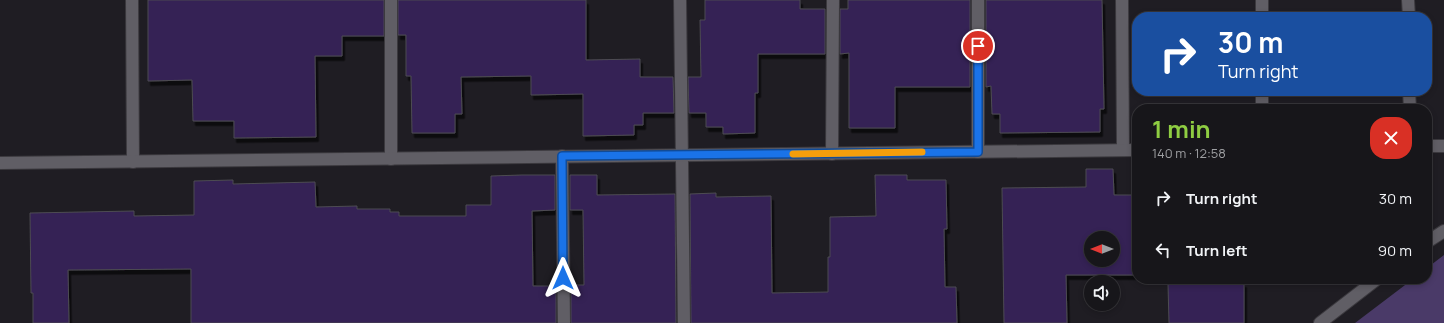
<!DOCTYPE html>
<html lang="en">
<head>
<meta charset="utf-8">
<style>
	:root { --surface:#17161a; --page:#242327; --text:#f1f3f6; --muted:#9e9fa2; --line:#363539; --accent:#8fcd42 }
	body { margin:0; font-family:Manrope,sans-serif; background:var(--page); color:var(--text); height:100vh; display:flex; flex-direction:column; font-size:15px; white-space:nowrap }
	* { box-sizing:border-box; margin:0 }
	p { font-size:13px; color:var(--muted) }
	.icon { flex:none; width:22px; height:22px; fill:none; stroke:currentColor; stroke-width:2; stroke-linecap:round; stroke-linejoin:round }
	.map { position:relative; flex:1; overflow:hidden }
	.panel { position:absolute; left:1132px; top:104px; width:300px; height:180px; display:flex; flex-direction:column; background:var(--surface); border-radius:16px; box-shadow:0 2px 6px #0003,0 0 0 1px var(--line) }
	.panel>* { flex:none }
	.guide { position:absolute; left:1132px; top:12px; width:300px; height:84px; border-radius:16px; box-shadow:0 2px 6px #0003,0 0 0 1px var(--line); background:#1a4fa0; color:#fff; overflow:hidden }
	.needle { width:26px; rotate:270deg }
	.fabs { position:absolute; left:1084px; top:231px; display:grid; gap:8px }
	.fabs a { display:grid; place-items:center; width:36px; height:36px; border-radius:50%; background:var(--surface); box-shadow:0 2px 6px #0003,0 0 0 1px var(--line); font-size:20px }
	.pin { position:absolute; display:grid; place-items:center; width:34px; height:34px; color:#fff; margin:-17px; border:2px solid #fff; border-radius:50%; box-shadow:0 1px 4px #0007 }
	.me { position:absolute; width:44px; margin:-22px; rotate:0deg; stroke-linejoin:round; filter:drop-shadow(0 0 3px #0008) }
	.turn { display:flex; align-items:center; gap:14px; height:84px; padding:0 20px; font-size:18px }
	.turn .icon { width:52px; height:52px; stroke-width:2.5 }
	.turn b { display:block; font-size:28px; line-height:34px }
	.round { display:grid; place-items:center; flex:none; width:42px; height:42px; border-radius:16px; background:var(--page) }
	.head { display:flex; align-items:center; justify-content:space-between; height:68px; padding:0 20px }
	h1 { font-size:24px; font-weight:700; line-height:30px; color:var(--accent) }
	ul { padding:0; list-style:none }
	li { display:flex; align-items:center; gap:12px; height:52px; padding:0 20px }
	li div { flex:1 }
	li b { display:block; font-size:15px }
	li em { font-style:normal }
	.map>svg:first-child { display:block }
</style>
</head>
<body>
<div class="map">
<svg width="1444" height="323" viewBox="0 0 1444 323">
	<defs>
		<filter id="shadow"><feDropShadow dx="2.5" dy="4.5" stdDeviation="0" flood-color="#0009"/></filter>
	</defs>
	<rect width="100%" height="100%" fill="#1f1d23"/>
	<path fill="#4a3a68" d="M 1444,255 L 1444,323 L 1355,323 L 1413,279 L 1427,279 L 1427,268 Z"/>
	<g fill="#352155" stroke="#4d4c52" fill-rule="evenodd" filter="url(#shadow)">
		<path d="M 148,0 L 384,0 L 384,36 L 342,36 L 342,56 L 315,56 L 316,137 L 234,138 L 234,121 L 193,121 L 192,80 L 148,81 Z"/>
		<path d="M 398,0 L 586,0 L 586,60 L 640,59 L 640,77 L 673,77 L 674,113 L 643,113 L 643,125 L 634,125 L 634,135 L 583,136 L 583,94 L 531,95 L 531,76 L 461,77 L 462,114 L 455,114 L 455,133 L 412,133 L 411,76 L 406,76 L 406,35 L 398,35 Z"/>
		<path d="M 705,0 L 800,0 L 800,9 L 825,9 L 825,54 L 758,54 L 758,93 L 755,93 L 755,133 L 723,134 L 723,127 L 706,127 L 706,113 L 689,113 L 688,77 L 701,77 L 700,20 L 705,20 Z"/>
		<path d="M 848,0 L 970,0 L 970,87 L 895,87 L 895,128 L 849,128 L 849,53 L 840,54 L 840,9 L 848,9 Z"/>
		<path d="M 986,0 L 1102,0 L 1104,109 L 1100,109 L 1100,132 L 1000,133 L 1000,114 L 992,114 L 991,86 L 986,87 Z"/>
		<path d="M 1086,169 L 1113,169 L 1114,195 L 1137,195 L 1137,275 L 1066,275 L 1067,323 L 1004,323 L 1002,188 L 1086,187 ZM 1091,238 L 1113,238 L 1113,260 L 1091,260 Z"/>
		<path d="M 522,175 L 555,175 L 555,210 L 532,211 L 533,286 L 556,286 L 556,323 L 191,323 L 191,269 L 68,270 L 69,323 L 33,323 L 33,293 L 31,293 L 30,213 L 134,211 L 134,216 L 194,215 L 194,181 L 233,180 L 233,184 L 315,182 L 316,207 L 357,206 L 357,209 L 390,209 L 390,212 L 399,212 L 399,216 L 466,216 L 466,205 L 491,205 L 491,176 Z"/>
		<path d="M 570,175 L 597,175 L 597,195 L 675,194 L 676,323 L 571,323 L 571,285 L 584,285 L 583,210 L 570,210 Z"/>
		<path d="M 875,175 L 907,175 L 907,180 L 946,180 L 947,229 L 944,229 L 945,287 L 956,287 L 957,323 L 691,323 L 690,194 L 716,193 L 716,197 L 771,196 L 772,293 L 828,292 L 828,257 L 830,257 L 830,217 L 876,216 Z"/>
		<path d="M 1244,283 L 1244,323 L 1169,323 L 1168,284 Z"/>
	</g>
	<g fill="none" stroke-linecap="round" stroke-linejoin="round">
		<defs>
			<g id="minor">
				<path d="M 132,0 L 133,162"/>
				<path d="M 391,0 L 391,159"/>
				<path d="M 680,0 L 684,323"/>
				<path d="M 978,0 L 978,152"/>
				<path d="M 1122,0 L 1123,150"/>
				<path d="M 1408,0 L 1409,17"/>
				<path d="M 1262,17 L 1262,0"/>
				<path d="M 1409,91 L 1410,109"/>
				<path d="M 1262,109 L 1262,91"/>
				<path d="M 1427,146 L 1444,146"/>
				<path d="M 832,154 L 833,0"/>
				<path d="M 562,156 L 564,323"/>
				<path d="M 0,163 L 1137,150"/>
				<path d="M 1427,242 L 1444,231"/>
				<path d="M 1320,323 L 1377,279"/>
			</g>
		</defs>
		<use href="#minor" stroke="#3b393e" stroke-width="14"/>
		<use href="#minor" stroke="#605e65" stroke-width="12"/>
	</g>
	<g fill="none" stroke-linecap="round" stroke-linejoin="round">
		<defs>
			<path id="route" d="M 563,278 L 562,156 L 978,152 L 978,46"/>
		</defs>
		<use href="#route" stroke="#114b97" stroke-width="10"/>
		<use href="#route" stroke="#1a73e8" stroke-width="7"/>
		<path stroke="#f59e0b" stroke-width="7" d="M 793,154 L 922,152"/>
	</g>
</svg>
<div class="fabs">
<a><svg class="needle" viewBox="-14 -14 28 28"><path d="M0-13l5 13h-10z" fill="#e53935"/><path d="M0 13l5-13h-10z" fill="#9e9fa2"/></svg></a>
<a><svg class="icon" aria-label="sound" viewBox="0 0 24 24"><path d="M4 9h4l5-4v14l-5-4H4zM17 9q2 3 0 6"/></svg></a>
</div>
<div class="pin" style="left:978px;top:46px;background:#d93025"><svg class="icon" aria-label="arrive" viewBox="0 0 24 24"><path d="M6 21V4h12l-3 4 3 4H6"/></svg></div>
<svg class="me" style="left:563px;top:278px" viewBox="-20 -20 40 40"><path d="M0-17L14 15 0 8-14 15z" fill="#1a73e8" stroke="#fff" stroke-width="4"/></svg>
<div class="guide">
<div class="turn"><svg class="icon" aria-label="right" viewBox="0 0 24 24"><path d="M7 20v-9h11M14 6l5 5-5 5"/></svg><div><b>30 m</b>Turn right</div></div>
</div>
<section class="panel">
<div class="head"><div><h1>1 min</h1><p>140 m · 12:58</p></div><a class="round" style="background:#d93025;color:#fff"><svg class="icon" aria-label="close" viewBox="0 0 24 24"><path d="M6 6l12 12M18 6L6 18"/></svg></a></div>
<ul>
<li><svg class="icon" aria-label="right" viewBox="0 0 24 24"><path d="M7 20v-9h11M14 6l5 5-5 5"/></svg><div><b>Turn right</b></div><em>30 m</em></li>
<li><svg class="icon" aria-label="left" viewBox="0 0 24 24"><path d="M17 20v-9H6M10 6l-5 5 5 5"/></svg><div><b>Turn left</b></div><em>90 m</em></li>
</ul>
</section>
</div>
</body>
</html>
